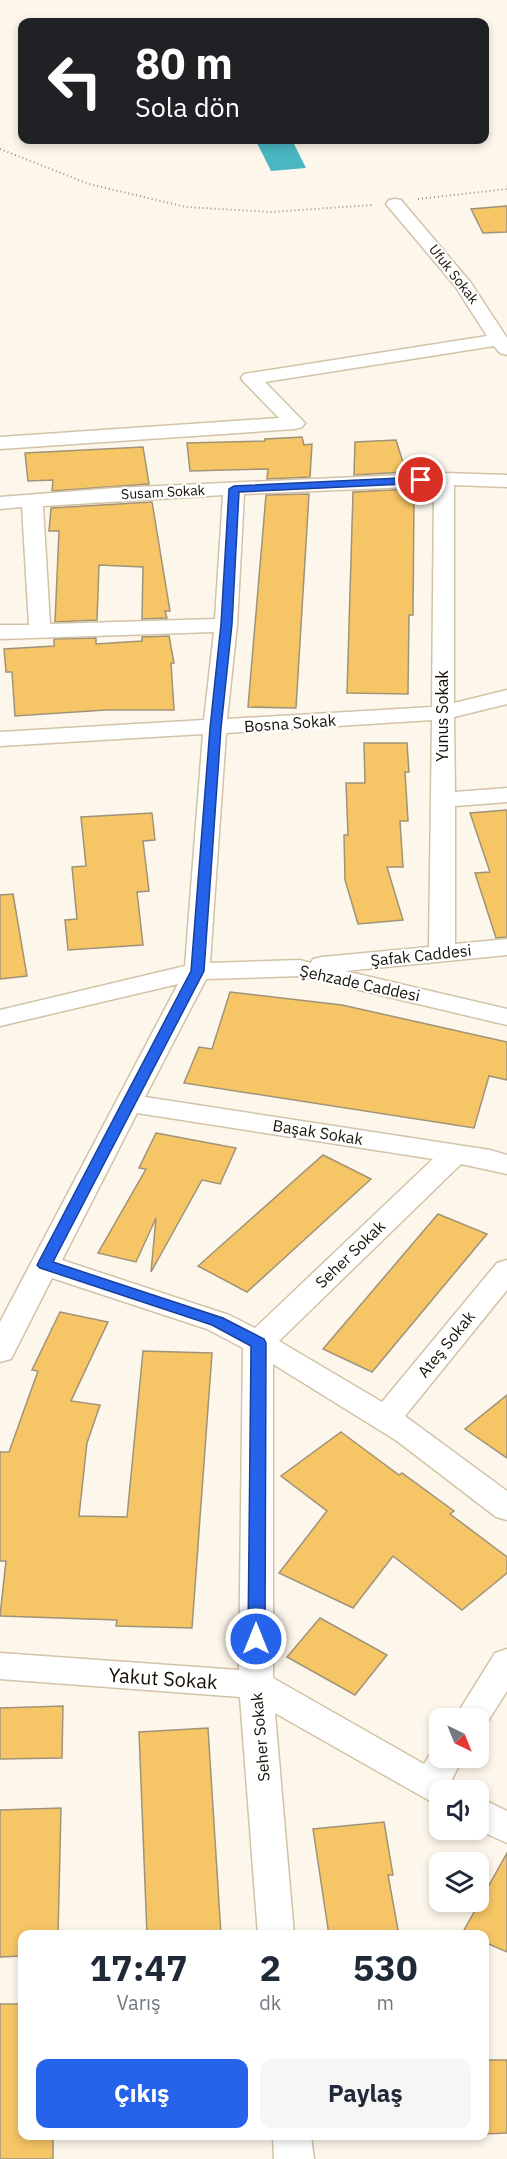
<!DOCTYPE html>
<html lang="tr">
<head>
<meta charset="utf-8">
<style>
	:root { --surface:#fff; --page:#f6f6f7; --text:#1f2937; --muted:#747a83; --accent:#2563eb }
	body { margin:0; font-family:"IBM Plex Sans",sans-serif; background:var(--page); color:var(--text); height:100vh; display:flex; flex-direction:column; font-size:22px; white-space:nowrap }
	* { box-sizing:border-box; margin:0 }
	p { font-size:20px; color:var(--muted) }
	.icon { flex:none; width:33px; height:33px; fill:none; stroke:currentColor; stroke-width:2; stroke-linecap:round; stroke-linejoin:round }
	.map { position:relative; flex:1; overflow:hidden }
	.panel { position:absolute; left:18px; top:1930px; width:471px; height:210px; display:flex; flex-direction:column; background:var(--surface); border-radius:12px; box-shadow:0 3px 9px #0003 }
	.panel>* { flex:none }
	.hud { position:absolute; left:18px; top:18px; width:471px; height:126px; border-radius:12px; box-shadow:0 3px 9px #0003; background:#202124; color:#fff; overflow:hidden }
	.needle { width:39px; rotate:137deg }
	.tools { position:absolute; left:429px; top:1708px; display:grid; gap:12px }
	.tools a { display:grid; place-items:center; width:60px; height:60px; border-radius:12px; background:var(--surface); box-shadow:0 3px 9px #0003; font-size:30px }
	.pin { position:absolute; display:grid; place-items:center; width:51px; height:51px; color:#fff; margin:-26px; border:3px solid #fff; border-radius:50%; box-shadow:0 2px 6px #0007 }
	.me { position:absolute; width:66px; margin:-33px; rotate:0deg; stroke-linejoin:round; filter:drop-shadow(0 0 4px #0008) }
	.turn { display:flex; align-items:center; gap:21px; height:126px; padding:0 18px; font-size:27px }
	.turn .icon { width:78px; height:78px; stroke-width:2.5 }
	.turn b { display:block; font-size:42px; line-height:51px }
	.eta { display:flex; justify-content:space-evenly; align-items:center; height:102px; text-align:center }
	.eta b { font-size:36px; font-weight:700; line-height:42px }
	.primary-button { display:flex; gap:12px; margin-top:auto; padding:12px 18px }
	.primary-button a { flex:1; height:69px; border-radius:12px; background:var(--accent); color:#fff; font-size:24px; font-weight:700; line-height:69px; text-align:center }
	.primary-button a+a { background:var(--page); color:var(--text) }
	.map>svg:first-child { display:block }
</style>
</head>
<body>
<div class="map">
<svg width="507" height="2159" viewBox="0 0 507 2159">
	<rect width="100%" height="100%" fill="#fdf7eb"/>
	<path fill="#49b7c2" d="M 292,140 L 306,168 L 271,171 L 257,143 Z"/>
	<g fill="#f5c566" stroke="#a19378" stroke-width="1.5">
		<path d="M 507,206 L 507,232 L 483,233 L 471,209 Z"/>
		<path d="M 302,437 L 304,445 L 312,444 L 310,477 L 267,479 L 268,469 L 190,471 L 187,443 L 265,441 L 265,439 Z"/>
		<path d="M 396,440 L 406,472 L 354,475 L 355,442 Z"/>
		<path d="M 143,447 L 149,484 L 52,491 L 53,480 L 28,481 L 25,453 Z"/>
		<path d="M 411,489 L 414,496 L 413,615 L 409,615 L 408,694 L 347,693 L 353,492 Z"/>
		<path d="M 309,494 L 296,708 L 248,707 L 266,495 Z"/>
		<path d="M 152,502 L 170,611 L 165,611 L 167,618 L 142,619 L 143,567 L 99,565 L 97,620 L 55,622 L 59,531 L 49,531 L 51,508 Z"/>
		<path d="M 169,636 L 174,663 L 171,663 L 174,710 L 106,710 L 15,716 L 12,672 L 6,672 L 4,649 L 54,646 L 54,639 L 96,638 L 96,644 L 142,641 L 142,637 Z"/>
		<path d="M 364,743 L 407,743 L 409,772 L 405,772 L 408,821 L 400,821 L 403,867 L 387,867 L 403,920 L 358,924 L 345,880 L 344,835 L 348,835 L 346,783 L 365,783 Z"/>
		<path d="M 507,810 L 507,937 L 496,938 L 475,873 L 490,872 L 470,813 Z"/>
		<path d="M 152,813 L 155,840 L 143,841 L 149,891 L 137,892 L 143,945 L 68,950 L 65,920 L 77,919 L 72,867 L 86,866 L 81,817 Z"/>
		<path d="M 13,894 L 27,976 L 0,979 L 0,895 Z"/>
		<path d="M 230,992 L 342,1005 L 507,1042 L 507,1080 L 489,1076 L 474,1128 L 184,1083 L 199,1047 L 212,1049 Z"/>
		<path d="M 156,1133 L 236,1148 L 220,1184 L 202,1180 L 151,1272 L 156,1218 L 136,1262 L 98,1253 L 146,1169 L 139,1168 Z"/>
		<path d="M 323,1155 L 371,1179 L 247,1292 L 198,1266 Z"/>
		<path d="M 438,1214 L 487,1234 L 372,1372 L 323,1349 Z"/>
		<path d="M 60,1312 L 108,1322 L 71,1401 L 100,1405 L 87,1443 L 79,1516 L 127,1517 L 143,1351 L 212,1353 L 192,1628 L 116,1626 L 117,1620 L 0,1616 L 6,1561 L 0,1561 L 0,1452 L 9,1452 L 38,1371 L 32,1370 Z"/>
		<path d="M 507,1395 L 507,1458 L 465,1429 Z"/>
		<path d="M 341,1432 L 399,1475 L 402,1473 L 454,1511 L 450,1514 L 507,1557 L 507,1573 L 462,1610 L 393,1556 L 353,1608 L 279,1573 L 327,1511 L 281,1476 Z"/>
		<path d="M 320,1618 L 387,1655 L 355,1695 L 287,1657 Z"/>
		<path d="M 63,1706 L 62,1758 L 0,1759 L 0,1708 Z"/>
		<path d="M 208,1728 L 221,1935 L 147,1935 L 139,1732 Z"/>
		<path d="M 61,1808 L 58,1935 L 22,1935 L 22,1956 L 0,1957 L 0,1810 Z"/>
		<path d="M 384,1822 L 393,1875 L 388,1875 L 399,1935 L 329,1935 L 313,1829 Z"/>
		<path d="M 507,1853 L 507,1952 L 484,1942 L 484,1935 L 470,1935 L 463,1932 Z"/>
		<path d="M 0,2004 L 22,2004 L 22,2136 L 53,2136 L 53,2159 L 0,2159 Z"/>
		<path d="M 484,2060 L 507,2060 L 507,2133 L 484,2134 Z"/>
	</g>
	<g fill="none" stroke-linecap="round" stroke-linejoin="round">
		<defs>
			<g id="minor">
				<path d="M 395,199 L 401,200 L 471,283 L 507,338 L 507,355 L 500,353 L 494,346 L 265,382 L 305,423 L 302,427 L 295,429 L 0,449 L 0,437 L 279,418 L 244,382 L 241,378 L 244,374 L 487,336 L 455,286 L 386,204 L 389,200 Z"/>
				<path d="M 444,473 L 507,475 L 507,487 L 454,485 L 454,703 L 507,690 L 507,704 L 454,717 L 455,792 L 507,788 L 507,802 L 455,806 L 455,944 L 507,939 L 507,955 L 345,971 L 507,1009 L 507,1025 L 300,976 L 206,979 L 145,1097 L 490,1150 L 507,1155 L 507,1174 L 461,1164 L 279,1341 L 382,1402 L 497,1263 L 507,1260 L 507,1290 L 405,1416 L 507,1491 L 507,1520 L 496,1517 L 397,1441 L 273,1364 L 273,1678 L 424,1764 L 434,1748 L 440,1746 L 440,1758 L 463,1758 L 452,1779 L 460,1791 L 440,1791 L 440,1805 L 430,1801 L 275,1713 L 294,1935 L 258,1935 L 240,1697 L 0,1679 L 0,1653 L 239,1670 L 243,1348 L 207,1329 L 52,1278 L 11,1359 L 0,1362 L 0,1322 L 178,984 L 0,1026 L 0,1010 L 185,966 L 203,734 L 0,746 L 0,732 L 204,720 L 214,632 L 0,639 L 0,625 L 29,625 L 22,507 L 0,509 L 0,497 L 115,488 ZM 434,486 L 432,707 L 227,719 L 237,625 L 244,494 ZM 223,495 L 215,619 L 50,624 L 43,506 ZM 432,720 L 429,947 L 322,957 L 313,959 L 311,963 L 300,960 L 210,963 L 226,733 ZM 137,1113 L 433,1159 L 255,1328 L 229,1315 L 62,1260 Z"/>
				<path d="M 507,1649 L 507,1691 L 483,1729 L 478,1730 L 478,1719 L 454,1719 L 495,1653 Z"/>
				<path d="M 478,1797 L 507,1811 L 507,1843 L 478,1830 Z"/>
				<path d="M 273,2136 L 311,2136 L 314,2159 L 274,2159 Z"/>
			</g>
		</defs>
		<use href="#minor" stroke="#d2c3a7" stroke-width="3"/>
		<g stroke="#9a9488" stroke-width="2" stroke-dasharray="1 3" stroke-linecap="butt">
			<path d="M 0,149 L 89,184 L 186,207 L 271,212 L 372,205"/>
			<path d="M 418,199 L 507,189"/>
		</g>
		<use href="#minor" fill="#fff" fill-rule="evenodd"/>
	</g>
	<path fill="#2563eb" stroke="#184099" stroke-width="1.5" d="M 421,477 L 426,480 L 425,483 L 239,492 L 232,624 L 221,728 L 204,971 L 53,1262 L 223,1318 L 264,1339 L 266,1343 L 265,1639 L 262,1644 L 256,1646 L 250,1644 L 248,1639 L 251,1346 L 212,1325 L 40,1268 L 37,1265 L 191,971 L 210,728 L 221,624 L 229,489 L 234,486 Z"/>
	<g text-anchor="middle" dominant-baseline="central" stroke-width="4.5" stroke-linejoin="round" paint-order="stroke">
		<g font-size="14" fill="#181208" stroke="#fff">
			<text transform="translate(454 274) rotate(52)">Ufuk Sokak</text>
			<text transform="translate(163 492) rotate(-3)">Susam Sokak</text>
		</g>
		<g font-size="16" fill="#181208" stroke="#fff">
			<text transform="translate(442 716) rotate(-90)">Yunus Sokak</text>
			<text transform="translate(290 723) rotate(-4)">Bosna Sokak</text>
			<text transform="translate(421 955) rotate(-6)">Şafak Caddesi</text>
			<text transform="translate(360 983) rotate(12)">Şehzade Caddesi</text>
			<text transform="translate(318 1132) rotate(9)">Başak Sokak</text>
			<text transform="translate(350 1254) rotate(-44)">Seher Sokak</text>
			<text transform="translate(446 1344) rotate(-51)">Ateş Sokak</text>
			<text transform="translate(260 1737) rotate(-95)">Seher Sokak</text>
		</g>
		<g font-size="20" fill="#181208" stroke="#fff">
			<text transform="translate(163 1678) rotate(4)">Yakut Sokak</text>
		</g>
	</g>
</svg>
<div class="tools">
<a><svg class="needle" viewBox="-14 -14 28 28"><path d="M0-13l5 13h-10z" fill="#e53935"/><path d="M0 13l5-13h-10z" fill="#747a83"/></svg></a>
<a><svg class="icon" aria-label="sound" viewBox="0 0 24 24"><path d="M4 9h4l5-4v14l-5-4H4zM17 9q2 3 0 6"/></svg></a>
<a><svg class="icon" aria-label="layers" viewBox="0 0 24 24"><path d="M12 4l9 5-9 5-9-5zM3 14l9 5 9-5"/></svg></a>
</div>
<div class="pin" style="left:421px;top:480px;background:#d93025"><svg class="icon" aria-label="arrive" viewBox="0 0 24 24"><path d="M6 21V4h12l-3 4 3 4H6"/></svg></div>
<svg class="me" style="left:256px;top:1639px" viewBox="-20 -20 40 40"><circle r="17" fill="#2563eb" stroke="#fff" stroke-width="3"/><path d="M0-11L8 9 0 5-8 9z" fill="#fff"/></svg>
<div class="hud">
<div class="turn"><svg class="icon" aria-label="left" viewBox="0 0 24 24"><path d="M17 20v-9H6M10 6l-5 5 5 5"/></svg><div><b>80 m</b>Sola dön</div></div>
</div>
<section class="panel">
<div class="eta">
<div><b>17:47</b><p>Varış</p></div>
<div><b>2</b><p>dk</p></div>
<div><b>530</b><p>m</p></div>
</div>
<div class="primary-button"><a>Çıkış</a><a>Paylaş</a></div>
</section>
</div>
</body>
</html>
